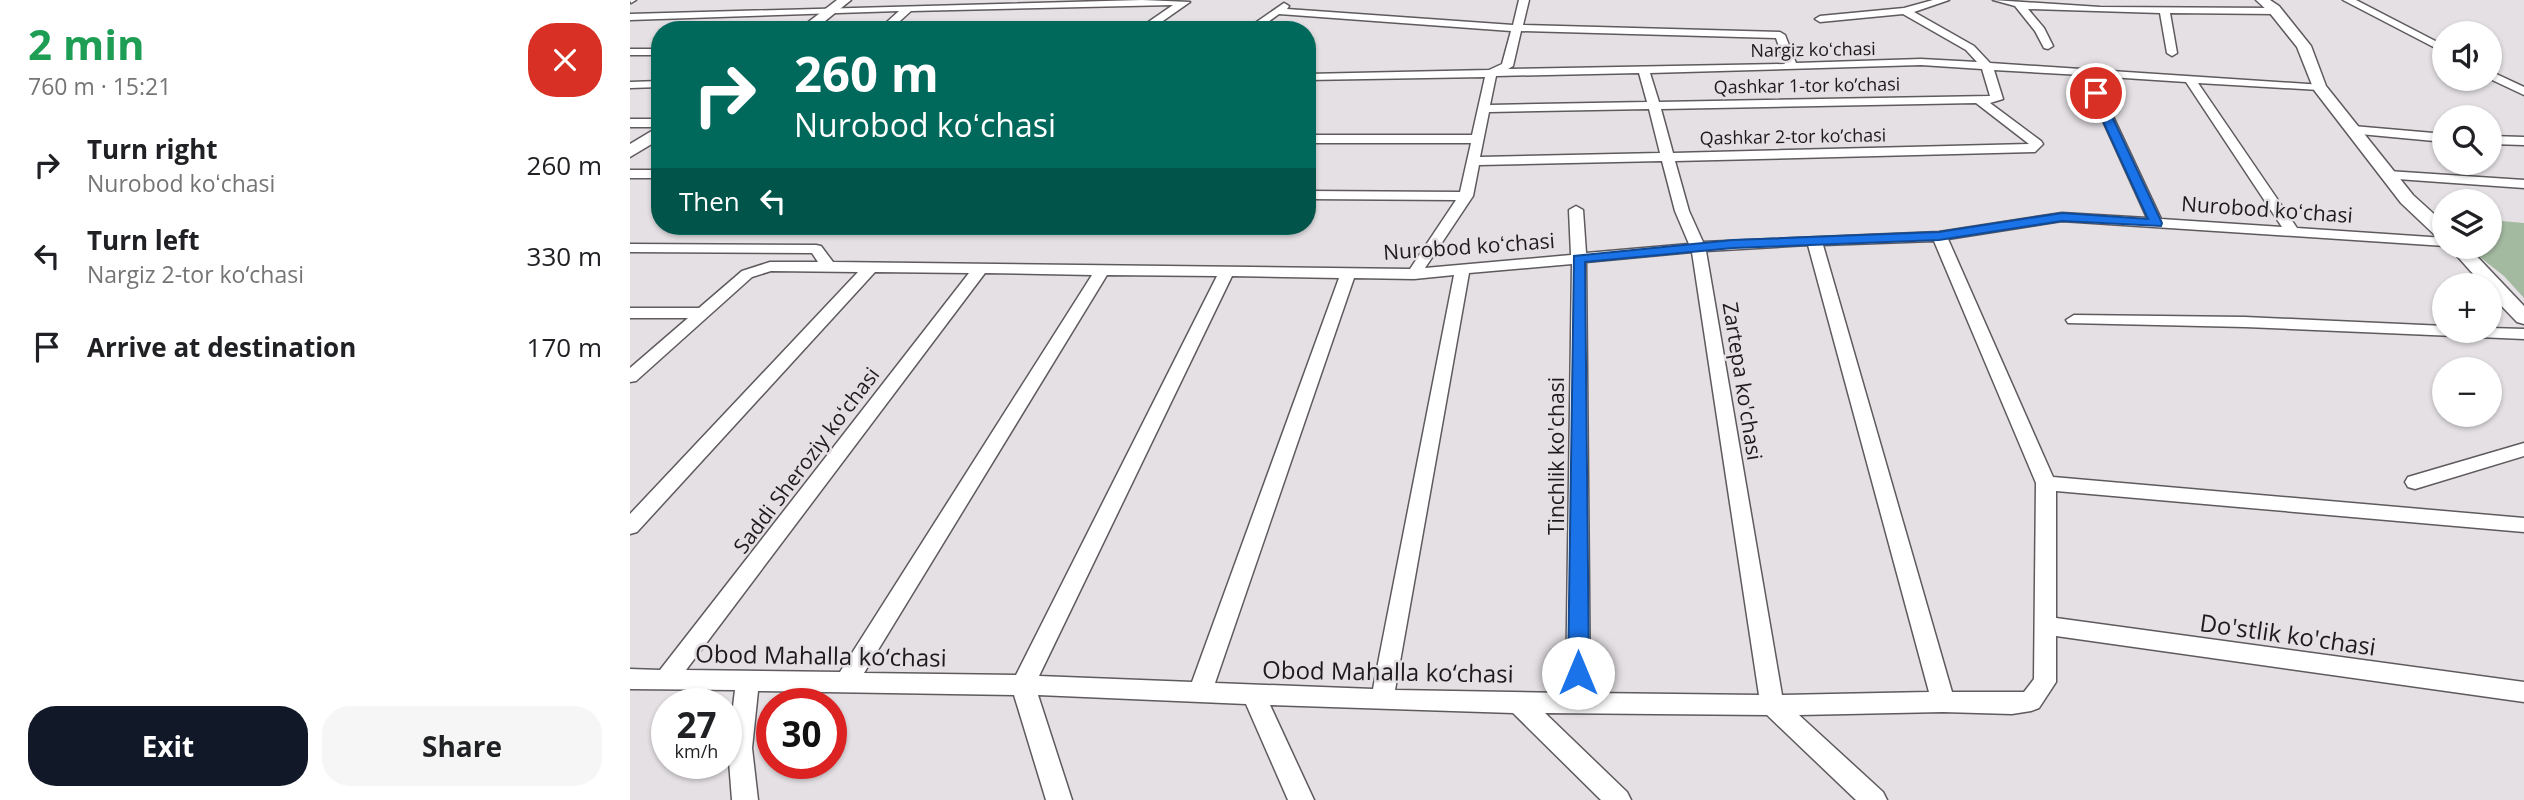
<!DOCTYPE html>
<html lang="en">
<head>
<meta charset="utf-8">
<style>
	:root { --surface:#fff; --page:#f6f6f6; --text:#202124; --muted:#757577; --accent:#111827 }
	body { margin:0; font-family:"Open Sans",sans-serif; background:var(--page); color:var(--text); height:100vh; display:flex; flex-direction:column; font-size:26px; white-space:nowrap }
	* { box-sizing:border-box; margin:0 }
	p { font-size:23px; color:var(--muted) }
	.icon { flex:none; width:38px; height:38px; fill:none; stroke:currentColor; stroke-width:2; stroke-linecap:round; stroke-linejoin:round }
	.map { position:relative; flex:1; overflow:hidden }
	.side { display:flex; flex-direction:column; background:var(--surface); width:630px }
	.side>* { flex:none }
	.top-card { position:absolute; left:21px; top:21px; width:665px; height:214px; border-radius:28px; box-shadow:0 2px 5px #0004; background:#00695c; color:#fff; overflow:hidden }
	.buttons { position:absolute; left:1802px; top:21px; display:grid; gap:14px }
	.buttons a { display:grid; place-items:center; width:70px; height:70px; border-radius:50%; background:var(--surface); box-shadow:0 2px 5px #0004; font-size:35px }
	.speed { position:absolute; left:21px; top:688px; display:flex; gap:14px; font-size:35px; font-weight:700; text-align:center }
	.speed>* { display:grid; place-content:center; width:91px; height:91px; border-radius:50%; background:var(--surface); box-shadow:0 2px 5px #0004; line-height:1 }
	.speed small { font-size:18px; font-weight:400 }
	.speed .limit { border:10px solid #d22; background:#fff; color:#111 }
	.pin { position:absolute; display:grid; place-items:center; width:60px; height:60px; color:#fff; margin:-30px; border:4px solid #fff; border-radius:50%; box-shadow:0 2px 7px #0007 }
	.me { position:absolute; width:77px; margin:-38px; rotate:0deg; stroke-linejoin:round; filter:drop-shadow(0 0 5px #0008) }
	.turn { display:flex; align-items:center; gap:24px; height:147px; padding:0 28px; font-size:32px }
	.turn .icon { width:91px; height:91px; stroke-width:2.5 }
	.turn b { display:block; font-size:49px; line-height:60px }
	.then { display:flex; align-items:center; height:66px; padding:0 28px; background:#0003; gap:14px; font-size:26px }
	.round { display:grid; place-items:center; flex:none; width:74px; height:74px; border-radius:28px; background:var(--page) }
	.summary { display:flex; align-items:center; justify-content:space-between; height:119px; padding:0 28px }
	h1 { font-size:42px; font-weight:700; line-height:52px; color:#1e9e55 }
	.cta { display:flex; gap:14px; margin-top:auto; padding:14px 28px }
	.cta a { flex:1; height:80px; border-radius:28px; background:var(--accent); color:#fff; font-size:28px; font-weight:700; line-height:80px; text-align:center }
	.cta a+a { background:var(--page); color:var(--text) }
	ul { padding:0; list-style:none }
	li { display:flex; align-items:center; gap:21px; height:91px; padding:0 28px }
	li div { flex:1 }
	li b { display:block; font-size:26px }
	li em { font-style:normal }
	main { display:flex; flex:1; min-height:0 }
	.map>svg:first-child { display:block }
</style>
</head>
<body>
<main>
<section class="side">
<div class="summary"><div><h1>2 min</h1><p>760 m · 15:21</p></div><a class="round" style="background:#d93025;color:#fff"><svg class="icon" aria-label="close" viewBox="0 0 24 24"><path d="M6 6l12 12M18 6L6 18"/></svg></a></div>
<ul>
<li><svg class="icon" aria-label="right" viewBox="0 0 24 24"><path d="M7 20v-9h11M14 6l5 5-5 5"/></svg><div><b>Turn right</b><p>Nurobod koʻchasi</p></div><em>260 m</em></li>
<li><svg class="icon" aria-label="left" viewBox="0 0 24 24"><path d="M17 20v-9H6M10 6l-5 5 5 5"/></svg><div><b>Turn left</b><p>Nargiz 2-tor ko‘chasi</p></div><em>330 m</em></li>
<li><svg class="icon" aria-label="arrive" viewBox="0 0 24 24"><path d="M6 21V4h12l-3 4 3 4H6"/></svg><div><b>Arrive at destination</b></div><em>170 m</em></li>
</ul>
<div class="cta"><a>Exit</a><a>Share</a></div>
</section>
<div class="map">
<svg width="1894" height="800" viewBox="0 0 1894 800">
	<rect width="100%" height="100%" fill="#e4e0e4"/>
	<path fill="#a3b9a0" d="M 1860,220 L 1894,223 L 1894,298 L 1874,276 L 1837,247 L 1860,247 Z"/>
	<g fill="none" stroke-linecap="round" stroke-linejoin="round">
		<defs>
			<g id="street">
				<path d="M 0,0 L 6,0 L 1,3 Z"/>
				<path d="M 512,0 L 560,2 L 520,30 L 461,30 L 466,27 L 514,25 L 543,5 L 281,11 L 260,30 L 248,30 L 269,11 L 0,20 L 0,14 Z"/>
				<path d="M 889,0 L 899,0 L 893,25 L 1150,32 L 1155,35 L 1166,63 L 1291,59 L 1347,62 L 1336,50 L 1273,14 L 1190,22 L 1185,19 L 1190,16 L 1274,8 L 1303,0 L 1319,0 L 1284,12 L 1344,46 L 1360,63 L 1693,85 L 1695,87 L 1689,90 L 1568,83 L 1667,228 L 1815,238 L 1815,246 L 1432,221 L 1318,239 L 1423,477 L 1894,518 L 1894,532 L 1426,491 L 1426,618 L 1894,682 L 1894,702 L 1426,636 L 1426,682 L 1409,708 L 1401,711 L 1382,714 L 1313,712 L 1169,715 L 1253,792 L 1257,800 L 1226,800 L 1137,715 L 915,713 L 997,792 L 1001,800 L 971,800 L 883,713 L 640,705 L 684,800 L 658,800 L 616,704 L 408,695 L 442,800 L 416,800 L 384,695 L 128,691 L 122,748 L 128,800 L 102,800 L 98,748 L 105,690 L 0,689 L 0,669 L 30,670 L 339,273 L 245,272 L 7,532 L 0,534 L 0,514 L 228,272 L 141,271 L 122,277 L 6,381 L 0,382 L 0,368 L 58,318 L 0,318 L 0,308 L 69,308 L 112,271 L 140,262 L 188,262 L 182,253 L 0,252 L 0,244 L 186,245 L 191,246 L 203,262 L 780,269 L 826,200 L 677,199 L 677,191 L 830,192 L 841,143 L 677,143 L 677,135 L 842,135 L 855,77 L 677,80 L 677,74 L 859,70 L 872,64 L 881,31 L 649,14 L 627,30 L 615,30 L 654,3 L 659,6 L 657,9 L 883,25 ZM 891,31 L 1146,38 L 1155,64 L 878,69 L 883,66 ZM 1291,65 L 1352,69 L 1360,96 L 1029,102 L 1020,73 ZM 1364,70 L 1452,75 L 1517,218 L 1432,213 L 1309,232 L 1073,242 L 1059,211 L 1045,161 L 1405,152 L 1413,144 L 1411,141 L 1360,103 L 1373,99 ZM 1009,73 L 1017,102 L 860,105 L 866,76 ZM 1464,76 L 1556,82 L 1652,227 L 1531,219 ZM 1346,103 L 1399,144 L 1043,153 L 1031,109 ZM 1019,109 L 1030,153 L 850,157 L 859,112 ZM 1032,161 L 1045,211 L 1059,244 L 956,253 L 953,210 L 946,206 L 939,210 L 941,255 L 795,268 L 843,196 L 849,165 ZM 1304,241 L 1406,483 L 1404,679 L 1394,692 L 1322,692 L 1193,245 ZM 1178,245 L 1299,692 L 1152,695 L 1076,251 ZM 1062,252 L 1129,695 L 960,693 L 956,262 ZM 942,264 L 936,693 L 765,690 L 839,273 ZM 355,273 L 462,275 L 210,672 L 56,670 ZM 477,275 L 587,276 L 386,675 L 234,673 ZM 824,275 L 743,689 L 585,683 L 724,278 L 784,279 ZM 602,276 L 709,278 L 562,682 L 409,676 Z"/>
				<path d="M 1363,0 L 1470,7 L 1646,8 L 1651,11 L 1646,14 L 1540,13 L 1547,53 L 1542,56 L 1537,53 L 1530,13 L 1398,9 L 1414,28 L 1423,46 L 1418,49 L 1414,48 L 1405,31 L 1385,6 Z"/>
				<path d="M 1713,0 L 1726,0 L 1815,46 L 1815,53 Z"/>
				<rect x="0" y="49" width="30" height="6"/>
				<path d="M 1860,71 L 1894,87 L 1894,95 L 1860,79 Z"/>
				<path d="M 30,81 L 30,87 L 0,88 L 0,82 Z"/>
				<rect x="0" y="119" width="30" height="8"/>
				<path d="M 1723,126 L 1815,134 L 1815,142 L 1719,133 L 1719,127 Z"/>
				<path d="M 1860,136 L 1894,137 L 1894,145 L 1860,144 Z"/>
				<rect x="0" y="170" width="30" height="8"/>
				<path d="M 1758,171 L 1894,180 L 1894,188 L 1753,178 L 1751,175 Z"/>
				<path d="M 1444,315 L 1615,317 L 1815,326 L 1815,331 L 1860,331 L 1860,328 L 1894,329 L 1894,339 L 1615,327 L 1438,323 L 1436,320 Z"/>
				<path d="M 1894,443 L 1894,456 L 1785,489 L 1778,487 L 1775,482 L 1778,477 Z"/>
			</g>
			<g id="secondary">
				<path d="M 207,0 L 221,0 L 184,30 L 168,30 Z"/>
				<path d="M 1626,0 L 1640,0 L 1649,6 L 1681,46 L 1696,86 L 1783,195 L 1815,224 L 1815,240 L 1808,238 L 1771,203 L 1684,90 L 1667,47 L 1639,12 Z"/>
				<path d="M 30,126 L 30,139 L 0,157 L 0,144 Z"/>
				<path d="M 1819,247 L 1838,247 L 1894,306 L 1894,324 L 1887,322 L 1860,294 L 1860,285 L 1853,285 Z"/>
			</g>
		</defs>
		<use href="#street" stroke="#5e5a5e" stroke-width="3"/>
		<use href="#secondary" stroke="#5e5a5e" stroke-width="3"/>
		<use href="#street" fill="#fff" fill-rule="evenodd"/>
		<use href="#secondary" fill="#fff" fill-rule="evenodd"/>
	</g>
	<path fill="#1a73e8" stroke="#114b97" stroke-width="2" d="M 1466,90 L 1471,93 L 1532,223 L 1531,226 L 1432,221 L 1309,240 L 1103,248 L 955,262 L 959,673 L 956,680 L 948,682 L 941,680 L 938,673 L 944,256 L 1103,240 L 1309,232 L 1432,213 L 1518,219 L 1460,93 Z"/>
	<g text-anchor="middle" dominant-baseline="central" stroke-width="5" stroke-linejoin="round" paint-order="stroke">
		<g font-size="18" fill="#1d1b1d" stroke="#e4e0e4">
			<text transform="translate(1183 49) rotate(-1)">Nargiz koʻchasi</text>
			<text transform="translate(1177 85) rotate(-1)">Qashkar 1-tor koʼchasi</text>
			<text transform="translate(1163 136) rotate(-1)">Qashkar 2-tor koʼchasi</text>
		</g>
		<g font-size="21" fill="#1d1b1d" stroke="#e4e0e4">
			<text transform="translate(1637 209) rotate(4)">Nurobod koʻchasi</text>
			<text transform="translate(839 246) rotate(-4)">Nurobod koʻchasi</text>
			<text transform="translate(1113 381) rotate(81)">Zartepa ko'chasi</text>
			<text transform="translate(926 456) rotate(-90)">Tinchlik ko'chasi</text>
			<text transform="translate(176 460) rotate(-53)">Saddi Sheroziy koʻchasi</text>
		</g>
		<g font-size="24" fill="#1d1b1d" stroke="#e4e0e4">
			<text transform="translate(1658 634) rotate(8)">Do'stlik ko'chasi</text>
			<text transform="translate(191 655) rotate(1)">Obod Mahalla ko‘chasi</text>
			<text transform="translate(758 671) rotate(1)">Obod Mahalla ko‘chasi</text>
		</g>
	</g>
</svg>
<div class="buttons">
<a><svg class="icon" aria-label="sound" viewBox="0 0 24 24"><path d="M4 9h4l5-4v14l-5-4H4zM17 9q2 3 0 6"/></svg></a>
<a><svg class="icon" aria-label="search" viewBox="0 0 24 24"><circle cx="10" cy="10" r="6"/><path d="M15 15l6 6"/></svg></a>
<a><svg class="icon" aria-label="layers" viewBox="0 0 24 24"><path d="M12 4l9 5-9 5-9-5zM3 14l9 5 9-5"/></svg></a>
<a>+</a>
<a>−</a>
</div>
<div class="speed"><div>27<small>km/h</small></div><div class="limit">30</div></div>
<div class="pin" style="left:1466px;top:93px;background:#d93025"><svg class="icon" aria-label="arrive" viewBox="0 0 24 24"><path d="M6 21V4h12l-3 4 3 4H6"/></svg></div>
<svg class="me" style="left:948px;top:673px" viewBox="-20 -20 40 40"><circle r="19" fill="#fff"/><path d="M0-13L10 11 0 6-10 11z" fill="#1a73e8"/></svg>
<div class="top-card">
<div class="turn"><svg class="icon" aria-label="right" viewBox="0 0 24 24"><path d="M7 20v-9h11M14 6l5 5-5 5"/></svg><div><b>260 m</b>Nurobod koʻchasi</div></div>
<div class="then">Then<svg class="icon" aria-label="left" viewBox="0 0 24 24"><path d="M17 20v-9H6M10 6l-5 5 5 5"/></svg></div>
</div>
</div>
</main>
</body>
</html>
